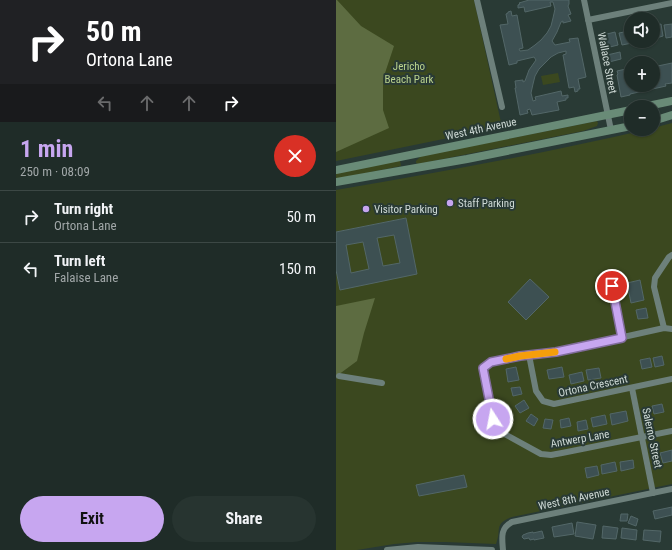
<!DOCTYPE html>
<html lang="en">
<head>
<meta charset="utf-8">
<style>
	:root { --surface:#1f2c28; --page:#273430; --text:#f1f3f6; --muted:#a1a7a8; --line:#3c4845; --accent:#c7a6f0 }
	body { margin:0; font-family:"Roboto Condensed",sans-serif; background:var(--page); color:var(--text); height:100vh; display:flex; flex-direction:column; font-size:15px; white-space:nowrap }
	* { box-sizing:border-box; margin:0 }
	p { font-size:13px; color:var(--muted) }
	.icon { flex:none; width:22px; height:22px; fill:none; stroke:currentColor; stroke-width:2; stroke-linecap:round; stroke-linejoin:round }
	.map { position:relative; flex:1; overflow:hidden }
	.side { display:flex; flex-direction:column; background:var(--surface); width:336px }
	.side>* { flex:none }
	.guide { background:#202124; color:#fff; overflow:hidden }
	.fabs { position:absolute; left:288px; top:12px; display:grid; gap:8px }
	.fabs a { display:grid; place-items:center; width:36px; height:36px; border-radius:50%; background:var(--surface); box-shadow:0 1px 3px #0004,0 0 0 1px var(--line); font-size:20px }
	.pin { position:absolute; display:grid; place-items:center; width:34px; height:34px; color:#fff; margin:-17px; border:2px solid #fff; border-radius:50%; box-shadow:0 1px 4px #0007 }
	.me { position:absolute; width:44px; margin:-22px; rotate:349deg; stroke-linejoin:round; filter:drop-shadow(0 0 3px #0008) }
	.turn { display:flex; align-items:center; gap:14px; height:84px; padding:0 20px; font-size:18px }
	.turn .icon { width:52px; height:52px; stroke-width:2.5 }
	.turn b { display:block; font-size:28px; line-height:34px }
	.lanes { display:flex; align-items:center; height:38px; padding:0 20px; background:#0003; justify-content:center; gap:20px; direction:ltr }
	.lanes .off { opacity:.35 }
	.round { display:grid; place-items:center; flex:none; width:42px; height:42px; border-radius:21px; background:var(--page) }
	.summary { display:flex; align-items:center; justify-content:space-between; height:68px; padding:0 20px }
	h1 { font-size:24px; font-weight:700; line-height:30px; color:var(--accent) }
	.cta { display:flex; gap:8px; margin-top:auto; padding:8px 20px }
	.cta a { flex:1; height:46px; border-radius:24px; background:var(--accent); color:#111; font-size:16px; font-weight:700; line-height:46px; text-align:center }
	.cta a+a { background:var(--page); color:var(--text) }
	ul { padding:0; list-style:none }
	li { display:flex; align-items:center; gap:12px; height:52px; padding:0 20px; border-top:1px solid var(--line) }
	li div { flex:1 }
	li b { display:block; font-size:15px }
	li em { font-style:normal }
	main { display:flex; flex:1; min-height:0 }
	.map>svg:first-child { display:block }
</style>
</head>
<body>
<main>
<section class="side">
<div class="guide">
<div class="turn"><svg class="icon" aria-label="right" viewBox="0 0 24 24"><path d="M7 20v-9h11M14 6l5 5-5 5"/></svg><div><b>50 m</b>Ortona Lane</div></div>
<div class="lanes"><svg class="icon off" aria-label="left" viewBox="0 0 24 24"><path d="M17 20v-9H6M10 6l-5 5 5 5"/></svg><svg class="icon off" aria-label="ahead" viewBox="0 0 24 24"><path d="M12 20V5M6 11l6-6 6 6"/></svg><svg class="icon off" aria-label="ahead" viewBox="0 0 24 24"><path d="M12 20V5M6 11l6-6 6 6"/></svg><svg class="icon" aria-label="right" viewBox="0 0 24 24"><path d="M7 20v-9h11M14 6l5 5-5 5"/></svg></div>
</div>
<div class="summary"><div><h1>1 min</h1><p>250 m · 08:09</p></div><a class="round" style="background:#d93025;color:#fff"><svg class="icon" aria-label="close" viewBox="0 0 24 24"><path d="M6 6l12 12M18 6L6 18"/></svg></a></div>
<ul>
<li><svg class="icon" aria-label="right" viewBox="0 0 24 24"><path d="M7 20v-9h11M14 6l5 5-5 5"/></svg><div><b>Turn right</b><p>Ortona Lane</p></div><em>50 m</em></li>
<li><svg class="icon" aria-label="left" viewBox="0 0 24 24"><path d="M17 20v-9H6M10 6l-5 5 5 5"/></svg><div><b>Turn left</b><p>Falaise Lane</p></div><em>150 m</em></li>
</ul>
<div class="cta"><a>Exit</a><a>Share</a></div>
</section>
<div class="map">
<svg width="336" height="550" viewBox="0 0 336 550">
	<rect width="100%" height="100%" fill="#293a35"/>
	<g fill="#3b481f">
		<path d="M 0,0 L 138,0 L 166,127 L 0,161 Z"/>
		<path d="M 222,73 L 224,82 L 207,85 L 205,76 Z"/>
		<path d="M 261,121 L 262,123 L 261,126 L 247,131 L 82,164 L 80,163 L 80,161 L 85,156 Z"/>
		<path d="M 336,123 L 336,484 L 176,517 C 157,524 166,530 160,544 L 109,542 L 81,542 L 58,544 L 21,550 L 0,550 L 0,190 C 105,172 210,153 313,129 L 317,129 L 317,128 Z"/>
		<path d="M 64,160 L 65,166 L 0,179 L 0,173 Z"/>
	</g>
	<g fill="#5d6c41">
		<path d="M 0,0 L 1,0 L 25,26 L 58,46 L 47,79 L 47,110 L 53,128 L 0,152 Z"/>
		<path d="M 39,298 L 28,333 L 21,361 L 2,375 L 0,379 L 0,306 Z"/>
	</g>
	<g fill="#3d5052" stroke="#536768" fill-rule="evenodd">
		<path d="M 193,0 L 233,0 L 233,4 L 232,6 L 235,14 L 232,15 L 235,21 L 227,23 L 227,21 L 225,22 L 221,32 L 216,41 L 219,45 L 234,42 L 233,39 L 242,38 L 250,77 L 242,79 L 244,89 L 242,89 L 242,91 L 239,92 L 238,87 L 233,88 L 227,55 L 230,54 L 230,51 L 222,53 L 215,57 L 203,69 L 199,76 L 197,84 L 195,93 L 197,101 L 200,100 L 199,97 L 225,91 L 226,96 L 232,95 L 232,98 L 230,98 L 230,100 L 221,102 L 223,110 L 196,115 L 194,109 L 191,110 L 192,113 L 184,115 L 179,88 L 180,88 L 179,81 L 187,80 L 187,82 L 189,81 L 193,70 L 200,60 L 198,57 L 181,61 L 181,63 L 173,65 L 164,25 L 172,24 L 170,14 L 172,13 L 172,12 L 175,11 L 176,16 L 181,15 L 187,48 L 183,49 L 184,51 L 192,50 L 199,45 L 205,40 L 211,33 L 215,26 L 217,18 L 219,9 L 217,2 L 214,2 L 215,6 L 189,12 L 188,7 L 182,8 L 182,5 L 184,4 L 183,3 Z"/>
		<path d="M 325,24 L 327,36 L 317,39 L 317,26 Z"/>
		<path d="M 336,24 L 336,37 L 330,38 L 328,25 Z"/>
		<path d="M 293,31 L 296,43 L 286,45 L 283,33 Z"/>
		<path d="M 279,32 L 282,45 L 270,48 L 267,35 Z"/>
		<path d="M 284,52 L 285,59 L 273,62 L 271,55 Z"/>
		<path d="M 336,63 L 336,83 L 329,84 L 330,86 L 294,94 L 294,95 L 285,97 L 281,75 L 282,74 L 281,71 L 290,69 L 291,72 L 295,72 L 295,85 L 317,85 L 317,67 Z"/>
		<path d="M 70,218 L 81,274 L 4,290 L 0,270 L 0,232 ZM 58,235 L 64,263 L 47,266 L 41,238 ZM 27,242 L 33,269 L 15,273 L 10,245 Z"/>
		<path d="M 194,279 L 213,297 L 190,320 L 172,302 Z"/>
		<path d="M 304,280 L 308,300 L 295,303 L 291,283 Z"/>
		<path d="M 310,308 L 312,318 L 302,319 L 300,310 Z"/>
		<path d="M 326,356 L 328,365 L 319,367 L 317,358 Z"/>
		<path d="M 314,358 L 316,367 L 306,369 L 304,360 Z"/>
		<path d="M 180,367 L 183,380 L 172,382 L 170,369 Z"/>
		<path d="M 226,367 L 228,377 L 213,379 L 211,370 Z"/>
		<path d="M 263,368 L 265,378 L 252,380 L 250,370 Z"/>
		<path d="M 246,372 L 248,381 L 235,384 L 233,375 Z"/>
		<path d="M 184,387 L 186,394 L 177,396 L 175,388 Z"/>
		<path d="M 188,400 L 193,408 L 184,413 L 179,406 Z"/>
		<path d="M 326,404 L 328,412 L 318,414 L 316,406 Z"/>
		<path d="M 290,411 L 292,421 L 276,425 L 274,414 Z"/>
		<path d="M 195,414 L 202,419 L 198,426 L 190,421 Z"/>
		<path d="M 269,415 L 271,424 L 257,427 L 255,418 Z"/>
		<path d="M 233,418 L 235,426 L 225,428 L 224,420 Z"/>
		<path d="M 209,419 L 217,420 L 215,429 L 207,428 Z"/>
		<path d="M 250,420 L 252,429 L 242,431 L 241,422 Z"/>
		<path d="M 336,450 L 336,461 L 327,463 L 324,453 Z"/>
		<path d="M 297,460 L 298,468 L 285,471 L 284,462 Z"/>
		<path d="M 279,462 L 281,471 L 266,474 L 265,465 Z"/>
		<path d="M 261,466 L 263,475 L 251,478 L 249,468 Z"/>
		<path d="M 128,475 L 131,487 L 83,496 L 80,485 Z"/>
		<path d="M 336,507 L 336,515 L 319,519 L 317,511 Z"/>
		<path d="M 285,514 L 292,514 L 291,521 L 284,521 Z"/>
		<path d="M 295,516 L 302,519 L 300,526 L 292,523 Z"/>
		<path d="M 241,522 L 260,525 L 257,539 L 239,536 Z"/>
		<path d="M 236,523 L 238,534 L 218,537 L 216,527 Z"/>
		<path d="M 267,526 L 282,528 L 280,539 L 266,538 Z"/>
		<path d="M 286,528 L 301,530 L 300,540 L 285,538 Z"/>
		<path d="M 308,530 L 325,531 L 324,542 L 307,540 Z"/>
		<path d="M 206,531 L 208,538 L 198,540 L 198,539 L 194,540 L 193,538 L 188,539 L 186,537 L 187,535 L 192,533 L 197,532 L 197,533 Z"/>
	</g>
	<g fill="none" stroke-linecap="round" stroke-linejoin="round">
		<g stroke="#6d807b" stroke-width="6">
			<path d="M 141,0 L 166,107"/>
			<path d="M 248,0 L 275,130"/>
			<path d="M 252,20 L 336,3"/>
			<path d="M 275,286 L 286,338"/>
			<path d="M 328,328 L 318,287 L 319,278 L 333,257 L 336,255"/>
			<path d="M 336,329 L 328,328 L 220,352 L 184,356 L 155,362 L 147,368 L 157,419 L 160,426 L 165,432 L 205,454 L 215,455 L 226,453 L 336,431"/>
			<path d="M 193,355 L 200,391 L 207,401 L 218,404 L 336,379"/>
			<path d="M 3,376 L 46,383"/>
			<path d="M 296,388 L 317,493"/>
			<path d="M 51,550 L 82,547 L 156,550"/>
			<path d="M 167,550 C 166,538 164,528 176,522 L 336,489"/>
		</g>
		<g stroke="#698b77" stroke-width="8">
			<path d="M 307,107 L 336,101"/>
			<path d="M 317,121 L 336,115"/>
			<path d="M 0,170 L 295,110"/>
			<path d="M 0,182 L 131,159 L 295,126"/>
		</g>
	</g>
	<g fill="none" stroke-linecap="round" stroke-linejoin="round">
		<defs>
			<path id="route" d="M 157,419 L 147,368 L 155,362 L 184,356 L 220,352 L 286,338 L 276,286"/>
		</defs>
		<use href="#route" stroke="#816c9c" stroke-width="10"/>
		<use href="#route" stroke="#c7a6f0" stroke-width="7"/>
		<path stroke="#f59e0b" stroke-width="7" d="M 170,359 L 184,356 L 219,352"/>
	</g>
	<g fill="#c7a6f0" stroke="#293a35" stroke-width="1.5">
		<circle cx="114" cy="203" r="4"/>
		<circle cx="30" cy="209" r="4"/>
	</g>
	<g text-anchor="middle" dominant-baseline="central" stroke-width="4" stroke-linejoin="round" paint-order="stroke">
		<g font-size="11" fill="#cfdad6" stroke="#293a35">
			<text transform="translate(271 63) rotate(79)">Wallace Street</text>
			<text transform="translate(145 129) rotate(-12)">West 4th Avenue</text>
			<text transform="translate(257 386) rotate(-12)">Ortona Crescent</text>
			<text transform="translate(316 438) rotate(78)">Salerno Street</text>
			<text transform="translate(244 439) rotate(-10)">Antwerp Lane</text>
			<text transform="translate(238 499) rotate(-12)">West 8th Avenue</text>
		</g>
		<g font-size="11" fill="#bad28d" stroke="#293a35">
			<text x="73" y="66">Jericho<tspan x="73" dy="13">Beach Park</tspan></text>
		</g>
		<g font-size="11" fill="#cfdad6" stroke="#293a35" text-anchor="start">
			<text x="122" y="203">Staff Parking</text>
			<text x="38" y="209">Visitor Parking</text>
		</g>
	</g>
</svg>
<div class="fabs">
<a><svg class="icon" aria-label="sound" viewBox="0 0 24 24"><path d="M4 9h4l5-4v14l-5-4H4zM17 9q2 3 0 6"/></svg></a>
<a>+</a>
<a>−</a>
</div>
<div class="pin" style="left:276px;top:286px;background:#d93025"><svg class="icon" aria-label="arrive" viewBox="0 0 24 24"><path d="M6 21V4h12l-3 4 3 4H6"/></svg></div>
<svg class="me" style="left:157px;top:419px" viewBox="-20 -20 40 40"><circle r="17" fill="#c7a6f0" stroke="#fff" stroke-width="3"/><path d="M0-11L8 9 0 5-8 9z" fill="#fff"/></svg>
</div>
</main>
</body>
</html>
